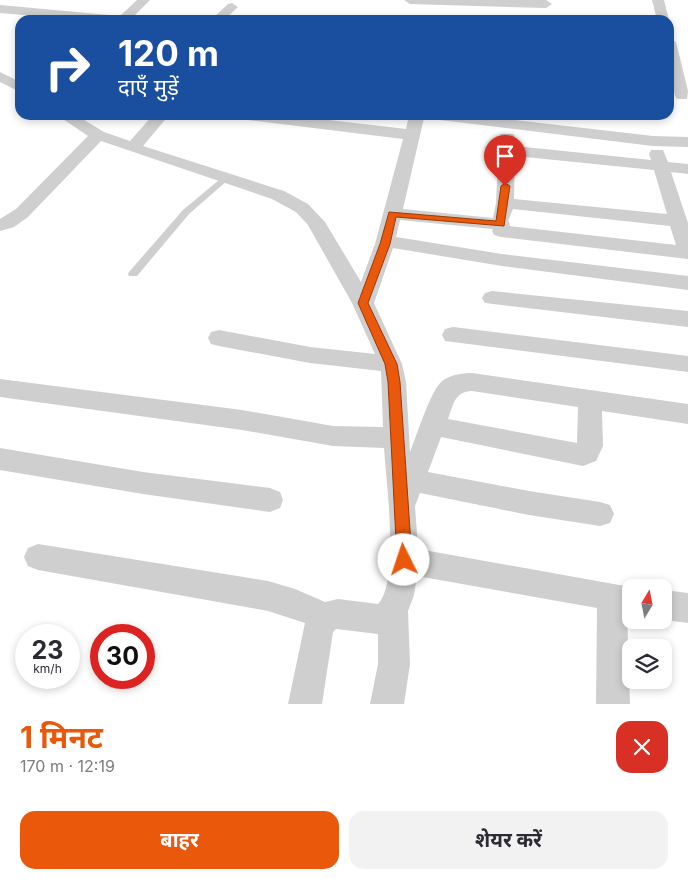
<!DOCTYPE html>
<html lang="hi">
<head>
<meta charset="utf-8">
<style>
	:root { --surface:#fff; --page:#f2f2f3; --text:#2b2b33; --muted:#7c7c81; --accent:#ea580c }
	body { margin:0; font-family:Inter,"Noto Sans Devanagari",sans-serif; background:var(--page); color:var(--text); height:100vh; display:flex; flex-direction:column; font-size:19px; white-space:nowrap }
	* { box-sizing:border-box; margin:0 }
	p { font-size:16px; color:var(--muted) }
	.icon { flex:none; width:28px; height:28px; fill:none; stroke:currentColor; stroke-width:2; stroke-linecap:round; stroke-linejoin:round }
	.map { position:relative; height:704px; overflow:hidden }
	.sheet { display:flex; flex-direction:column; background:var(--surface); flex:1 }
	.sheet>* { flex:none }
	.banner { position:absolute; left:15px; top:15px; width:659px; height:105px; border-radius:15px; box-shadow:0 2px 8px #0003; background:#1a4fa0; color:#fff; overflow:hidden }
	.needle { width:32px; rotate:10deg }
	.buttons { position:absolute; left:622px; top:579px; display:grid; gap:10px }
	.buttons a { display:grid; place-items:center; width:50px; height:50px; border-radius:10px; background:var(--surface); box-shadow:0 2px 8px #0003; font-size:25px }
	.speed { position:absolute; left:15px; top:624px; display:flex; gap:10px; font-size:25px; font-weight:700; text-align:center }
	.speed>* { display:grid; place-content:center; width:65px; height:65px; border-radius:50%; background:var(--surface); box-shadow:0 2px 8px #0003; line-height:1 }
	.speed small { font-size:12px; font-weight:400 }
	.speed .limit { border:8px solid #d22; background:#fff; color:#111 }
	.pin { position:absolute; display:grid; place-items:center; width:42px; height:42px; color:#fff; margin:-51px -21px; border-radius:50% 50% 50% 0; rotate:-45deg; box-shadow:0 0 5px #0007 }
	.pin .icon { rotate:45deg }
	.me { position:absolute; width:55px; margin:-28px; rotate:356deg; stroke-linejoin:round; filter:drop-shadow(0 0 4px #0008) }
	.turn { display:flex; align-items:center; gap:18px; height:105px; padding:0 20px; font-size:22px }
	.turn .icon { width:65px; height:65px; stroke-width:2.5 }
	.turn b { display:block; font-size:35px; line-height:42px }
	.round { display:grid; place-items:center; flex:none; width:52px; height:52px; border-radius:15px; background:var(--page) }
	.head { display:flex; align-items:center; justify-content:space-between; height:85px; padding:0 20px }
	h1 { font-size:30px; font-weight:700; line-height:38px; color:var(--accent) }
	.primary-button { display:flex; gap:10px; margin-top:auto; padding:10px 20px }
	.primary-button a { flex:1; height:58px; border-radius:15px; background:var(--accent); color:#fff; font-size:20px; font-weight:700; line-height:58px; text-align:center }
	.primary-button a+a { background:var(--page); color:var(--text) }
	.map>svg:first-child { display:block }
</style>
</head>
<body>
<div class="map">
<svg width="688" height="704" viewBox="0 0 688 704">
	<rect width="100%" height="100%" fill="#fff"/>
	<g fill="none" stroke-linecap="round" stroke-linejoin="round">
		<path fill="#cfcfcf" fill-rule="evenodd" d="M 225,175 L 228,176 L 228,180 L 189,214 L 137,276 L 129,276 L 128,274 L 129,272 L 183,210 Z"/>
		<g fill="#cfcfcf" fill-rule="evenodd">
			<path d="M 137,0 L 150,0 L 130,20 L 82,20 L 0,13 L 0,5 L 120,16 Z"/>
			<path d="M 404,0 L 546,0 L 552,4 L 546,8 L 410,4 Z"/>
			<path d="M 652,0 L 664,0 L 669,20 L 669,21 L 657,20 Z"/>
			<path d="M 232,3 L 238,7 L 224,20 L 211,20 L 228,4 Z"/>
			<path d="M 669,38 L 676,42 L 688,91 L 687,99 L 677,99 L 675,96 L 669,70 Z"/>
			<path d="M 0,72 L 20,82 L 20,92 L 0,82 Z"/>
			<path d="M 57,115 L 76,115 L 104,132 L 130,141 L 153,115 L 169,115 L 143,146 L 284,191 L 308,204 L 325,222 L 361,282 L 375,244 L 403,139 L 248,120 L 243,118 L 240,115 L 286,115 L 406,129 L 409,115 L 470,115 L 653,136 L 688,137 L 688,147 L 653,146 L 424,118 L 403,209 L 493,218 L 496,203 L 499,137 L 501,134 L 513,134 L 515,137 L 515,146 L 651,160 L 649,154 L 651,150 L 663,150 L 668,162 L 688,164 L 688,174 L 671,172 L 688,223 L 688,259 L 501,237 L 494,235 L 492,231 L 493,229 L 400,220 L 396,237 L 502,254 L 688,276 L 688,290 L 502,266 L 393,248 L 374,303 L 402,364 L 406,382 L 410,452 C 417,435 430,392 442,381 C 450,375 462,373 472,373 L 688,404 L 688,424 L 602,411 L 603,446 L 596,461 L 583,466 L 441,437 L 428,472 L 529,491 L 600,502 L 610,505 L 614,514 L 610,523 L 600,526 L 529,515 L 420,493 L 415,506 L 418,549 L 636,588 L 631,588 L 631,615 L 627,614 L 630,704 L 596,704 L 597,608 L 417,576 L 414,595 L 408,611 L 410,664 L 404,704 L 370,704 L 378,664 L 378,634 L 336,629 L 333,632 L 322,704 L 288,704 L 305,623 L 268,611 L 38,570 L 28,566 L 24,557 L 28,548 L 38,544 L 268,581 L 295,589 L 325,602 L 338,599 L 378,604 C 400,582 386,480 384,448 L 333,446 L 242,430 L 0,397 L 0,379 L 242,410 L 333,426 L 383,427 L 381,371 L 310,363 L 219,346 L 211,344 L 208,338 L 211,332 L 219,330 L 310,347 L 375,354 L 352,303 L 308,225 L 296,212 L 272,199 L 101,141 L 28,217 L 14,227 L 0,231 L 0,219 L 16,209 L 88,136 ZM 515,156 L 654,170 L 667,214 L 514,199 ZM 513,209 L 670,226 L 676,245 L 509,226 L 510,224 L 508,221 ZM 472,391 L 578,407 L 577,443 L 448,419 C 453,405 455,391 472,391 Z"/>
			<path d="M 492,291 L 688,311 L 688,327 L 485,303 L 482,298 L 485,293 Z"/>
			<path d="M 453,327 L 688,356 L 688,372 L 445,341 L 442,335 L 445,329 Z"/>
			<path d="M 0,448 L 143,472 L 270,488 L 280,492 L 283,500 L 280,508 L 270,512 L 143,494 L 0,470 Z"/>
			<path d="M 664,590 L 688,593 L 688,623 L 664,620 Z"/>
		</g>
	</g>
	<path fill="#ea580c" stroke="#983908" d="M 505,183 L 510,186 L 504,226 L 396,217 L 390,244 L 368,303 L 397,364 L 400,382 L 412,560 L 410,565 L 404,567 L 399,565 L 397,560 L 388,382 L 385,364 L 358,303 L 380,244 L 389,212 L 496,221 L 501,186 Z"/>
</svg>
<div class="buttons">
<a><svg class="needle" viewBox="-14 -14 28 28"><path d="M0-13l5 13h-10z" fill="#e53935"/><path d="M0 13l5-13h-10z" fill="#7c7c81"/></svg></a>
<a><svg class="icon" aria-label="layers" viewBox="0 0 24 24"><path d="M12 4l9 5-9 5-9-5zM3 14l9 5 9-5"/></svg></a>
</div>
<div class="speed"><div>23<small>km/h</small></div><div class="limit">30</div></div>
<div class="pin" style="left:505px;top:186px;background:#d93025"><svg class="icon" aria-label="arrive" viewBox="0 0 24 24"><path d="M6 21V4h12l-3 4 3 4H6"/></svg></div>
<svg class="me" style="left:404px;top:560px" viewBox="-20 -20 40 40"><circle r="19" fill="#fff"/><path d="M0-13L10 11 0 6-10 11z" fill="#ea580c"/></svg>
<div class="banner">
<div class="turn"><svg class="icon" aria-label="right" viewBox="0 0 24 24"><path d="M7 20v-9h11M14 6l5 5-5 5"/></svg><div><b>120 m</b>दाएँ मुड़ें</div></div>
</div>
</div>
<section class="sheet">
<div class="head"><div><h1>1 मिनट</h1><p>170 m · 12:19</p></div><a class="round" style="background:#d93025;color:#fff"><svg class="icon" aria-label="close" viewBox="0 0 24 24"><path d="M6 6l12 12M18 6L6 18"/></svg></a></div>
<div class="primary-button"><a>बाहर</a><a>शेयर करें</a></div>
</section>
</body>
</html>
